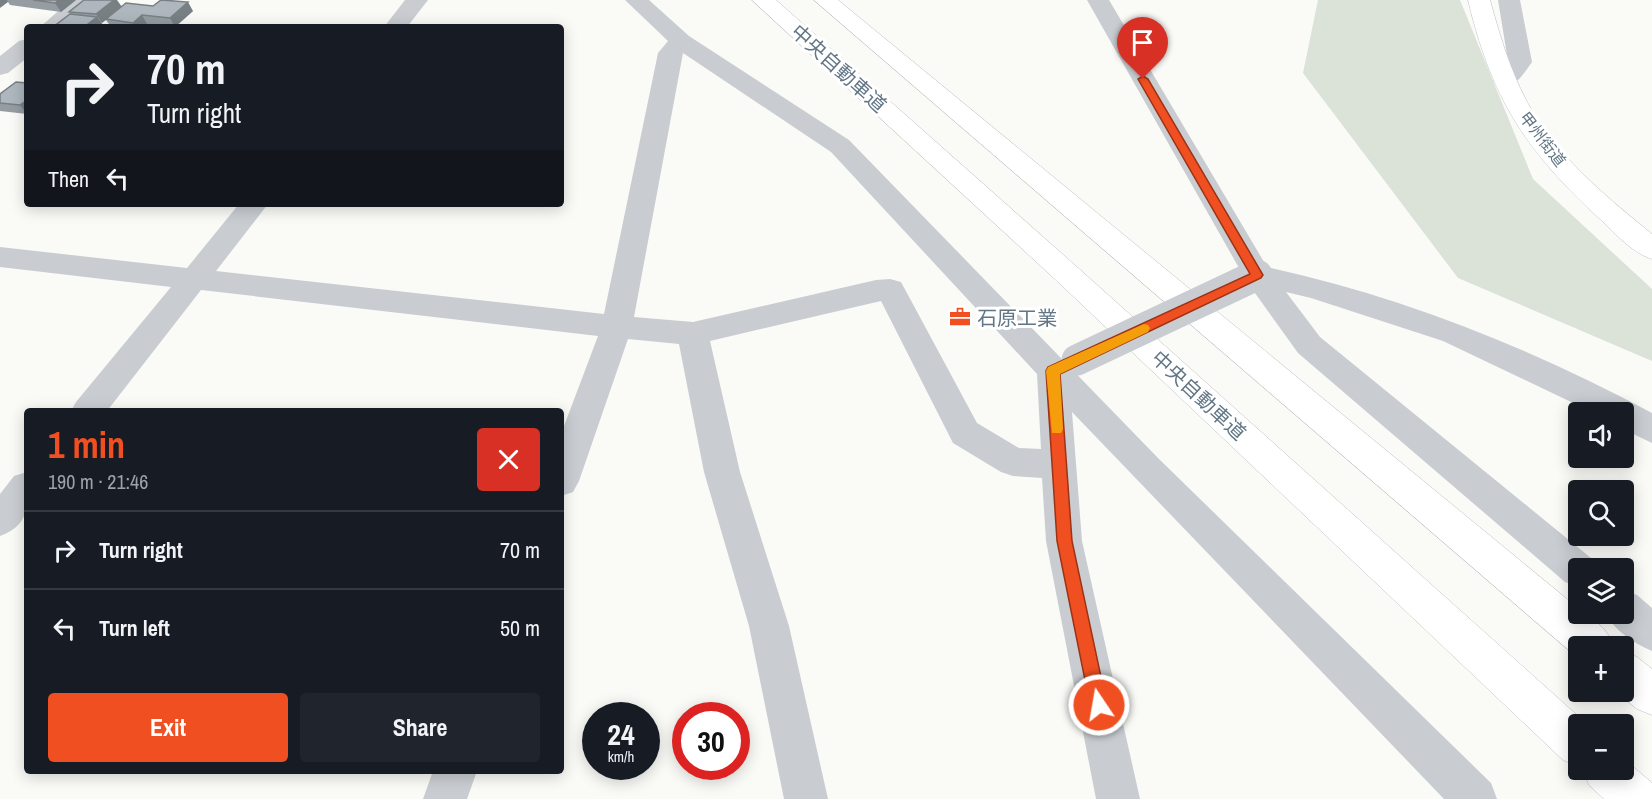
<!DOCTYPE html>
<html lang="en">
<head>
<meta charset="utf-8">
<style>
	:root { --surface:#171b24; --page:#20242c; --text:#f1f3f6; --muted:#9ea1a6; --line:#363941; --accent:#f04f21 }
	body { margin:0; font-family:"Archivo Narrow","Noto Sans JP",sans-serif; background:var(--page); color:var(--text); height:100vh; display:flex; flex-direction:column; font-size:22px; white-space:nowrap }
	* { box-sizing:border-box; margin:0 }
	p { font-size:20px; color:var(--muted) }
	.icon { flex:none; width:33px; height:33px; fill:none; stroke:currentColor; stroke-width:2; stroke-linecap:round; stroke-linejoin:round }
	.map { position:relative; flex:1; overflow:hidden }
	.details { position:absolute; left:24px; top:408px; width:540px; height:366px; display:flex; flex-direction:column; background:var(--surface); border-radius:6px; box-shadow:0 3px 15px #0003 }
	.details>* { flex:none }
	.banner { position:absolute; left:24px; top:24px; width:540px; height:183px; border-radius:6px; box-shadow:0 3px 15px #0003; background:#171b24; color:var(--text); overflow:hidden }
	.tools { position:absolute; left:1568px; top:402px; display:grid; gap:12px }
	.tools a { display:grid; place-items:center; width:66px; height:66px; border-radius:6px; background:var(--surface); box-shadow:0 3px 15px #0003; font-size:30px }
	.speed { position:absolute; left:582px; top:702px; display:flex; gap:12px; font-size:30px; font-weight:700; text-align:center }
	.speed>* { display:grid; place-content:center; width:78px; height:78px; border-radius:50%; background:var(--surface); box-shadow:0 3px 15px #0003; line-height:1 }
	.speed small { font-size:15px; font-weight:400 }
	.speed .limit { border:9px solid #d22; background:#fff; color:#111 }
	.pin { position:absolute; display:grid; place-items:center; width:51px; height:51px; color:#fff; margin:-62px -26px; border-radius:50% 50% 50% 0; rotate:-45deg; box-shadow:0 0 6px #0007 }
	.pin .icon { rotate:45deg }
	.me { position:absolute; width:66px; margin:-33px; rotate:348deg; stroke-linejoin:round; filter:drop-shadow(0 0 4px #0008) }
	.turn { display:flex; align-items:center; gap:21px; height:126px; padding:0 24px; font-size:27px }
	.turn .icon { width:78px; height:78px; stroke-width:2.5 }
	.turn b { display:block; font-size:42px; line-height:51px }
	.then { display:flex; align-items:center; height:57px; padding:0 24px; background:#0003; gap:12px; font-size:22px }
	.round { display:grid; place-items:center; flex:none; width:63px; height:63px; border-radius:6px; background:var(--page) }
	.head { display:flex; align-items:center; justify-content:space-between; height:102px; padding:0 24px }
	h1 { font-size:36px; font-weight:800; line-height:45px; color:var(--accent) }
	.action { display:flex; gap:12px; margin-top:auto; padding:12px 24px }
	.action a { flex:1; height:69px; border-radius:6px; background:var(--accent); color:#fff; font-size:24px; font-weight:800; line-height:69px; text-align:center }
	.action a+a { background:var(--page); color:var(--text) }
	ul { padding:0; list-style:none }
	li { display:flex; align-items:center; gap:18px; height:78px; padding:0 24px; border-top:2px solid var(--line) }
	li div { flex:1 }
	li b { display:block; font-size:22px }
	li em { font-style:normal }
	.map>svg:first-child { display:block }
</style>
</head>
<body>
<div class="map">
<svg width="1652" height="799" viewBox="0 0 1652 799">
	<rect width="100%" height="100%" fill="#fafaf7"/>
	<path fill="#dbe2d8" d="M 1318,0 L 1460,0 L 1533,179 L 1652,289 L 1652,361 L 1458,278 L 1303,73 Z"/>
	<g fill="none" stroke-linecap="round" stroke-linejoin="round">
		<defs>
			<g id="highway">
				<path d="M 752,0 L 776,0 L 1077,267 L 1587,724 L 1578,724 L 1578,766 L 1563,760 L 1057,281 Z"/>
				<path d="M 814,0 L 838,0 L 1578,608 L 1578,614 C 1594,614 1609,633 1614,646 L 1578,646 L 1578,658 Z"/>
				<path d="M 1468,0 L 1490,0 C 1501,40 1513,80 1535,116 C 1564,162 1610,200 1652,234 L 1652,259 C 1632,253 1616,234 1601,220 C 1526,151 1492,100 1468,0 Z"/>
				<path d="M 1623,651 L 1637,657 L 1652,669 L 1652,715 L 1637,709 L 1616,692 L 1623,692 Z"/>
				<path d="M 1623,758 L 1652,783 L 1652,799 L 1604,799 L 1589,785 L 1583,770 L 1623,770 Z"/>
			</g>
		</defs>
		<use href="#highway" stroke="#b9bdc1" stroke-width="1"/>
		<g fill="#c9cdd1" fill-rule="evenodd">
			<path d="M 71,0 L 95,0 L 65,27 L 40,27 Z"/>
			<path d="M 405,0 L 428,0 L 407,27 L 384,27 Z"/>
			<path d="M 625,0 L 649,0 L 689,36 L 849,140 L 1158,458 L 1491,783 L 1497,799 L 1444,799 L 1072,412 L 1082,541 L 1140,799 L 1096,799 L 1046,541 L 1042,478 L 1013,476 L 1001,472 L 953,443 L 881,301 L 710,341 L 740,472 L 789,626 L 828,799 L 784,799 L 749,626 L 704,472 L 679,344 L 628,339 L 579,481 L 573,492 L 561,496 L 561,434 L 598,336 L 201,290 L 107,411 L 71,411 L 76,402 L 171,287 L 0,267 L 0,247 L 187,268 L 239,204 L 268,204 L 216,271 L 604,314 L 658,53 L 668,41 ZM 683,53 L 831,152 L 1037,374 L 1041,449 L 1019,448 L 977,423 L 901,282 L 890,279 L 876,280 L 693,322 L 634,317 Z"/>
			<path d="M 1087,0 L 1109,0 L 1267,267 C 1401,296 1531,348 1652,413 L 1652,443 L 1623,429 L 1623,412 L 1592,412 L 1443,341 L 1311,298 L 1286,292 L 1320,337 L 1591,558 L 1596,568 L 1578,568 L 1578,587 L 1565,582 L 1298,353 L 1247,282 Z"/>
			<path d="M 1498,0 L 1520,0 L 1532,62 C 1522,76 1515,90 1496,85 L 1493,80 L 1508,61 Z"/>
			<path d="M 27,39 L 27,58 L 8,73 L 0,75 L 0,56 L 19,41 Z"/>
			<path d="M 27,472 C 27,501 33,524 0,536 L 0,494 L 14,476 Z"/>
			<path d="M 1623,590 L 1637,595 L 1652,608 L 1652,651 C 1635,644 1614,630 1606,614 L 1623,614 Z"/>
			<path d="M 433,771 L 477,771 L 467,799 L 423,799 Z"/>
		</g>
		<use href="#highway" fill="#fff" fill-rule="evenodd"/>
		<path stroke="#c9cdd1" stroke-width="31" d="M 1077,360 L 1257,275"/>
	</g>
	<g fill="#959da3">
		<path d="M 0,0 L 76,0 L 61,12 L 10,5 L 8,2 Z"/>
		<path d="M 121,7 L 193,11 L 175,27 L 147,24 L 144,27 L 111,27 L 106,20 L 101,23 L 103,25 L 101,27 L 53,27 L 71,14 L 69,12 Z"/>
		<path d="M 27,83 L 27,114 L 0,111 L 0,94 Z"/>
	</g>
	<g fill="#798084">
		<path d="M 0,0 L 7,0 L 8,2 L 0,8 Z"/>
		<path d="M 59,0 L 76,0 L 61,12 L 55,3 Z"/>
		<path d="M 114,0 L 117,0 L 122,7 L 102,23 L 96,14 Z"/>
		<path d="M 188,2 L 193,11 L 175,27 L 170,18 Z"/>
		<path d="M 142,15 L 147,24 L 144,27 L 136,27 L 133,23 Z"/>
		<path d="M 97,17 L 103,25 L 101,27 L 84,27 Z"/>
		<path d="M 27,100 L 27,114 L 20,105 Z"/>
	</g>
	<g fill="#adb7bd" stroke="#798084" stroke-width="1.5">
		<path d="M 33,0 L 59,0 L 55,3 Z"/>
		<path d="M 84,0 L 114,0 L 96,14 L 69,12 Z"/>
		<path d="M 161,0 L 188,2 L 170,18 L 142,15 L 133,23 L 106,19 L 126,3 L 153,6 Z"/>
		<path d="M 70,14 L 97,17 L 84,27 L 53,27 Z"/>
		<path d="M 16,82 L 27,83 L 27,100 L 20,105 L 0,103 L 0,94 Z"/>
	</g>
	<path fill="#f04f21" stroke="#9c3315" stroke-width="1.5" d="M 1143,76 L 1148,79 L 1263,275 L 1261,278 L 1060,374 L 1072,541 L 1107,705 L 1105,711 L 1099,714 L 1093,711 L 1090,705 L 1057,541 L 1046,371 L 1048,367 L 1250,274 L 1138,79 Z"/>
	<path fill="#f59e0b" d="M 1144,324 L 1148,325 L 1150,328 L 1148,332 L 1060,374 L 1063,429 L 1061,433 L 1052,433 L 1046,371 L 1048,367 Z"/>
	<defs>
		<symbol id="office-bare" viewBox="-9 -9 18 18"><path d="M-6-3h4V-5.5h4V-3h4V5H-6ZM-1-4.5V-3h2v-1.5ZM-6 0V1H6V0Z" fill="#f04f21" stroke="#fff" stroke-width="2.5" paint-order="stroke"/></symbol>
	</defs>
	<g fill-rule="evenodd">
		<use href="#office-bare" x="945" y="302" width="30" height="30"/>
	</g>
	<g text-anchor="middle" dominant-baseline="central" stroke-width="6" stroke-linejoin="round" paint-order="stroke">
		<g font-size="16" fill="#627685" stroke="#fff">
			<text transform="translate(1543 139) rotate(52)">甲州街道</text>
		</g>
		<g font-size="20" fill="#627685" stroke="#fff">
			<text transform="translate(839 68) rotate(42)">中央自動車道</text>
			<text transform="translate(1199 395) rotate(43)">中央自動車道</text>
		</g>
		<g font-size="20" fill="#627685" stroke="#fff" text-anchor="start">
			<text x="977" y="317">石原工業</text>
		</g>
	</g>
</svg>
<div class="tools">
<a><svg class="icon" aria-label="sound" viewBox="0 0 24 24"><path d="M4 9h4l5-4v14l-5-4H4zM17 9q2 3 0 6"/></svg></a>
<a><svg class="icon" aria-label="search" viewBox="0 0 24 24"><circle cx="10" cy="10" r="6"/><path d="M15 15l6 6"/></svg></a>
<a><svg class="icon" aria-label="layers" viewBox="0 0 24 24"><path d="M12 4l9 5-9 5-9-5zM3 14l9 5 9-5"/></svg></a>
<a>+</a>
<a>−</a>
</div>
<div class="speed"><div>24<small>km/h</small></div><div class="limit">30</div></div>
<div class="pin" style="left:1143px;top:79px;background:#d93025"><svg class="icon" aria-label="arrive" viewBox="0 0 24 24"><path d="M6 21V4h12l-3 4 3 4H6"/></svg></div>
<svg class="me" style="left:1099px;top:705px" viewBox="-20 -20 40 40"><circle r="17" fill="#f04f21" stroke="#fff" stroke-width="3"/><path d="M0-11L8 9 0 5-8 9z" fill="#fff"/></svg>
<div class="banner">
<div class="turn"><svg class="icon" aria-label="right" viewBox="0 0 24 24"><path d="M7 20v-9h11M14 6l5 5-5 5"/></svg><div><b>70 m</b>Turn right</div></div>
<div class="then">Then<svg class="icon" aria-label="left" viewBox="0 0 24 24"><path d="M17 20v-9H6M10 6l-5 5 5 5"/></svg></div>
</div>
<section class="details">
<div class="head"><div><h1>1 min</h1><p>190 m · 21:46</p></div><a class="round" style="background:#d93025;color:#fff"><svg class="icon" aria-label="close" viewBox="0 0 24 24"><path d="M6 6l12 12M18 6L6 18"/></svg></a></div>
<ul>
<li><svg class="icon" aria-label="right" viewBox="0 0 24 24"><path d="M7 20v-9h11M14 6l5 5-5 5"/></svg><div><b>Turn right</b></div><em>70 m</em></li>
<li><svg class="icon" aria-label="left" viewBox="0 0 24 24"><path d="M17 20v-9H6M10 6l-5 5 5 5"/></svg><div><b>Turn left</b></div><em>50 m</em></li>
</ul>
<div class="action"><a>Exit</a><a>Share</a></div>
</section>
</div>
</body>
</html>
